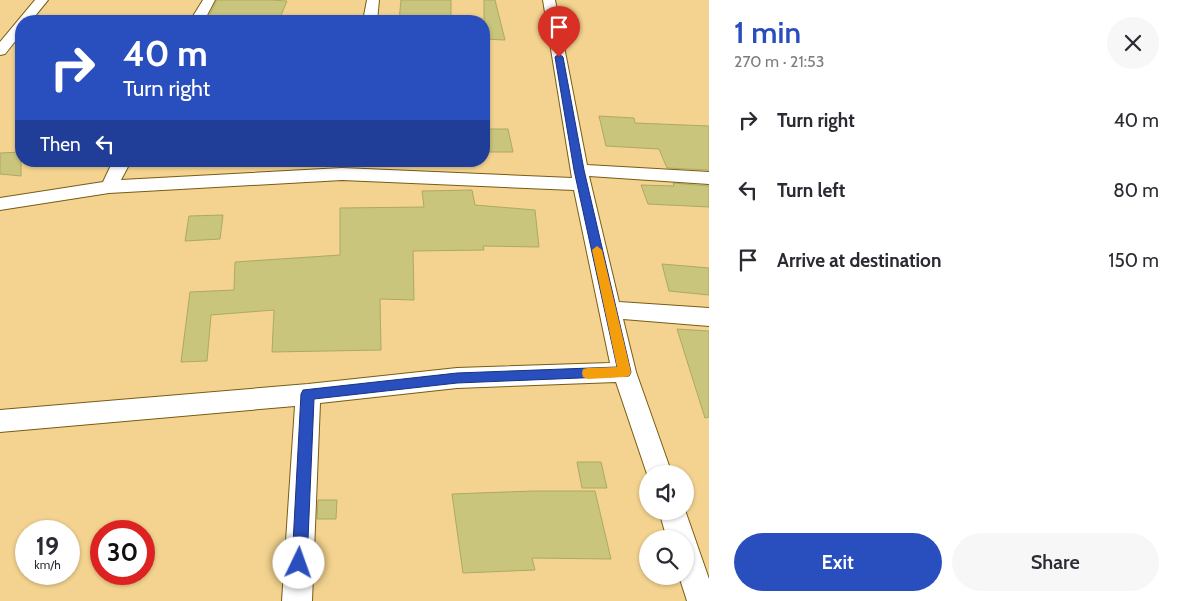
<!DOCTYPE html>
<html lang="en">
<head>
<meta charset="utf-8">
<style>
	:root { --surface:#fff; --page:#f7f7f7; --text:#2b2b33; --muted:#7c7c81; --accent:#294ebe }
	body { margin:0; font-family:Cabin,sans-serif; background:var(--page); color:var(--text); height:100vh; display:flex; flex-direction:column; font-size:19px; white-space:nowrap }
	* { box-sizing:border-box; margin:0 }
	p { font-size:16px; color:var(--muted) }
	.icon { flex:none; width:28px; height:28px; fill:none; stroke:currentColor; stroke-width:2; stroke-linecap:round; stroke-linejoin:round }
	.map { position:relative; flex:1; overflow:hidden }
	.panel { display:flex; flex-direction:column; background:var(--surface); width:475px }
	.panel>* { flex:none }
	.hud { position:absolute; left:15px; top:15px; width:475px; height:152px; border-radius:20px; box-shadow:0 1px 4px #0004; background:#294ebe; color:#fff; overflow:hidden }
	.fabs { position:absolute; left:639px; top:465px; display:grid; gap:10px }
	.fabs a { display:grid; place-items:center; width:55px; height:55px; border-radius:50%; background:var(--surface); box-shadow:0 1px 4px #0004; font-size:25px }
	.speed { position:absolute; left:15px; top:520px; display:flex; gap:10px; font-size:25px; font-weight:700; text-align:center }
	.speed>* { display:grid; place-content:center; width:65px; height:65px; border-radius:50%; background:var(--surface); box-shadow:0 1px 4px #0004; line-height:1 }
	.speed small { font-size:12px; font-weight:400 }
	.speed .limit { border:8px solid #d22; background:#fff; color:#111 }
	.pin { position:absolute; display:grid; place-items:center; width:42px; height:42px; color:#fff; margin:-51px -21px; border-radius:50% 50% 50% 0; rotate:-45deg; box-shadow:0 0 5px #0007 }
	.pin .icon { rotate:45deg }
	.me { position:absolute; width:55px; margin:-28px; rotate:3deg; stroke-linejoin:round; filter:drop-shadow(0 0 4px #0008) }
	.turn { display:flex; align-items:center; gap:18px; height:105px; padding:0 25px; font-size:22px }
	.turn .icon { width:65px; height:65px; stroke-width:2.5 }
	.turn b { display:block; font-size:35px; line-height:42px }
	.then { display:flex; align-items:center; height:48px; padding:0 25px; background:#0003; gap:10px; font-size:19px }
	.round { display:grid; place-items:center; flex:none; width:52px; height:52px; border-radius:26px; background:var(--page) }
	.overview { display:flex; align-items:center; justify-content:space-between; height:85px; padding:0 25px }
	h1 { font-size:30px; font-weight:600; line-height:38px; color:var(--accent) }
	.cta { display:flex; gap:10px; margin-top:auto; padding:10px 25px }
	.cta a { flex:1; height:58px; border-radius:30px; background:var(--accent); color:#fff; font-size:20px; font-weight:600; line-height:58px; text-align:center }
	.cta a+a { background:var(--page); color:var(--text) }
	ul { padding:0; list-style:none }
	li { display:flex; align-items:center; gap:15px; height:70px; padding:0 25px }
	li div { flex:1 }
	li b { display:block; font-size:19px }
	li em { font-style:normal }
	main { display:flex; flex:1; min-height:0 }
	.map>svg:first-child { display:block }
</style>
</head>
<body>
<main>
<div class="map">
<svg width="709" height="601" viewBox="0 0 709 601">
	<rect width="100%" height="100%" fill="#f3d38f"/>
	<g fill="#c9c57d" stroke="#ada962">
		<path d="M 217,0 L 270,0 L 287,1 L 279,20 L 209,16 Z"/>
		<path d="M 401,0 L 451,0 L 451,21 L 399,21 Z"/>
		<path d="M 484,0 L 495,0 L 505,40 L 484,39 Z"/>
		<path d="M 599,116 L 634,118 L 635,123 L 709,126 L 709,170 L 667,168 L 659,149 L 606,146 Z"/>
		<path d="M 484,129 L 508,129 L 513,152 L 484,152 Z"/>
		<path d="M 21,152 L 21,176 L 0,174 L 0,153 Z"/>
		<path d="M 673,183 L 709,186 L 709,207 L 648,204 L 641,185 L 674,186 Z"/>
		<path d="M 472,190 L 475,205 L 535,210 L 539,247 L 483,246 L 484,250 L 413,251 L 414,300 L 380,299 L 381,350 L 272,352 L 274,310 L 211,315 L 207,361 L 181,362 L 190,292 L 234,290 L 235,262 L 340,255 L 340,208 L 424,207 L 422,191 Z"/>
		<path d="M 223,215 L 220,239 L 185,241 L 189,216 Z"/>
		<path d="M 662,264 L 709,268 L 709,295 L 669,291 Z"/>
		<path d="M 677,329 L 709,331 L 709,417 L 705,418 Z"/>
		<path d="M 577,462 L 601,462 L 607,488 L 582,488 Z"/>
		<path d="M 533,491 L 595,491 L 611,559 L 532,558 L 535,570 L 463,573 L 452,494 Z"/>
		<path d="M 318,500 L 337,500 L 336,519 L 317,519 Z"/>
	</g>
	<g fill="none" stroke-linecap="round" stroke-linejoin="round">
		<defs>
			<g id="minor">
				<path d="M 35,0 L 48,0 L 31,21 L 21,21 L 21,34 L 5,54 L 0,55 L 0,42 Z"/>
				<path d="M 203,0 L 215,0 L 204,21 L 190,21 Z"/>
				<path d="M 367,0 L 379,0 L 377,21 L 363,21 Z"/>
				<path d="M 543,0 L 555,0 L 587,165 L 709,172 L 709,184 L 589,176 L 619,302 L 709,308 L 709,326 L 623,319 L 636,372 L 672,474 L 648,474 L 648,477 L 616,382 L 457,388 L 320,403 L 312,601 L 282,601 L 295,406 L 0,432 L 0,410 L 308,384 L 457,368 L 610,363 L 574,190 L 342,180 L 109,193 L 0,210 L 0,198 L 103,182 L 113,161 L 131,161 L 121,180 L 342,168 L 572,178 Z"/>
				<path d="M 685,510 L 709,579 L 709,601 L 687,601 L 679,576 L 685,576 L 685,539 L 667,539 L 659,511 L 685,511 Z"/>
			</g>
		</defs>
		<use href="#minor" stroke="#795c14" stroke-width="2"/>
		<use href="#minor" fill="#fff" fill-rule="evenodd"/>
	</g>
	<path fill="#294ebe" stroke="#1b337c" d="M 559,54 L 563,57 L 584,170 L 631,372 L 629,376 L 457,383 L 314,399 L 307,563 L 305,569 L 299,571 L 294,569 L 292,563 L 301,394 L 303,390 L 457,373 L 617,367 L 574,170 L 555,57 Z"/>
	<path fill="#f59e0b" d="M 597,246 L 602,250 L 631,372 L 629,376 L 624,377 L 588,379 L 583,377 L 582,373 L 583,369 L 588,368 L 617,367 L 592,250 Z"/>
</svg>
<div class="fabs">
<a><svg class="icon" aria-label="sound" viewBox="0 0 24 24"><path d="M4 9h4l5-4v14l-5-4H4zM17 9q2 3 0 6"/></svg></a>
<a><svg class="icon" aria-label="search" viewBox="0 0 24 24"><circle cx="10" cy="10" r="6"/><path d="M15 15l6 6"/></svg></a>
</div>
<div class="speed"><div>19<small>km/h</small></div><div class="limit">30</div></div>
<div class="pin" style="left:559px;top:57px;background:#d93025"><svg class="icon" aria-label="arrive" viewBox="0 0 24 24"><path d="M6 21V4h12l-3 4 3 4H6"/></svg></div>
<svg class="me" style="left:299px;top:563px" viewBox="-20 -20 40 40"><circle r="19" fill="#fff"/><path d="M0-13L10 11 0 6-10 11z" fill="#294ebe"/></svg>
<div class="hud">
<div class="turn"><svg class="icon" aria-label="right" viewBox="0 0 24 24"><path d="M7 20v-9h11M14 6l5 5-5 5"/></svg><div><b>40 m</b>Turn right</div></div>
<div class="then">Then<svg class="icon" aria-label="left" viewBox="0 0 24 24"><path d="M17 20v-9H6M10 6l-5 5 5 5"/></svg></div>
</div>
</div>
<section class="panel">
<div class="overview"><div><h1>1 min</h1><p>270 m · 21:53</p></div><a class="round"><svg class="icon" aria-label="close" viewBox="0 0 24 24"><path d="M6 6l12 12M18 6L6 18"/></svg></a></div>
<ul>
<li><svg class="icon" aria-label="right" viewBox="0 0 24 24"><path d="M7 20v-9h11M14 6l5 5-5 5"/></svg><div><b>Turn right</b></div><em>40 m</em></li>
<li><svg class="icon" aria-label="left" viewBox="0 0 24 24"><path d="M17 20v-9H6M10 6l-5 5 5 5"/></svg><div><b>Turn left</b></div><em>80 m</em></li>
<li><svg class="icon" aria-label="arrive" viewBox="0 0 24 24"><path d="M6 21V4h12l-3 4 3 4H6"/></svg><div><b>Arrive at destination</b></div><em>150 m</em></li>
</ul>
<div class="cta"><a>Exit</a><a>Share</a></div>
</section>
</main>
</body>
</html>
